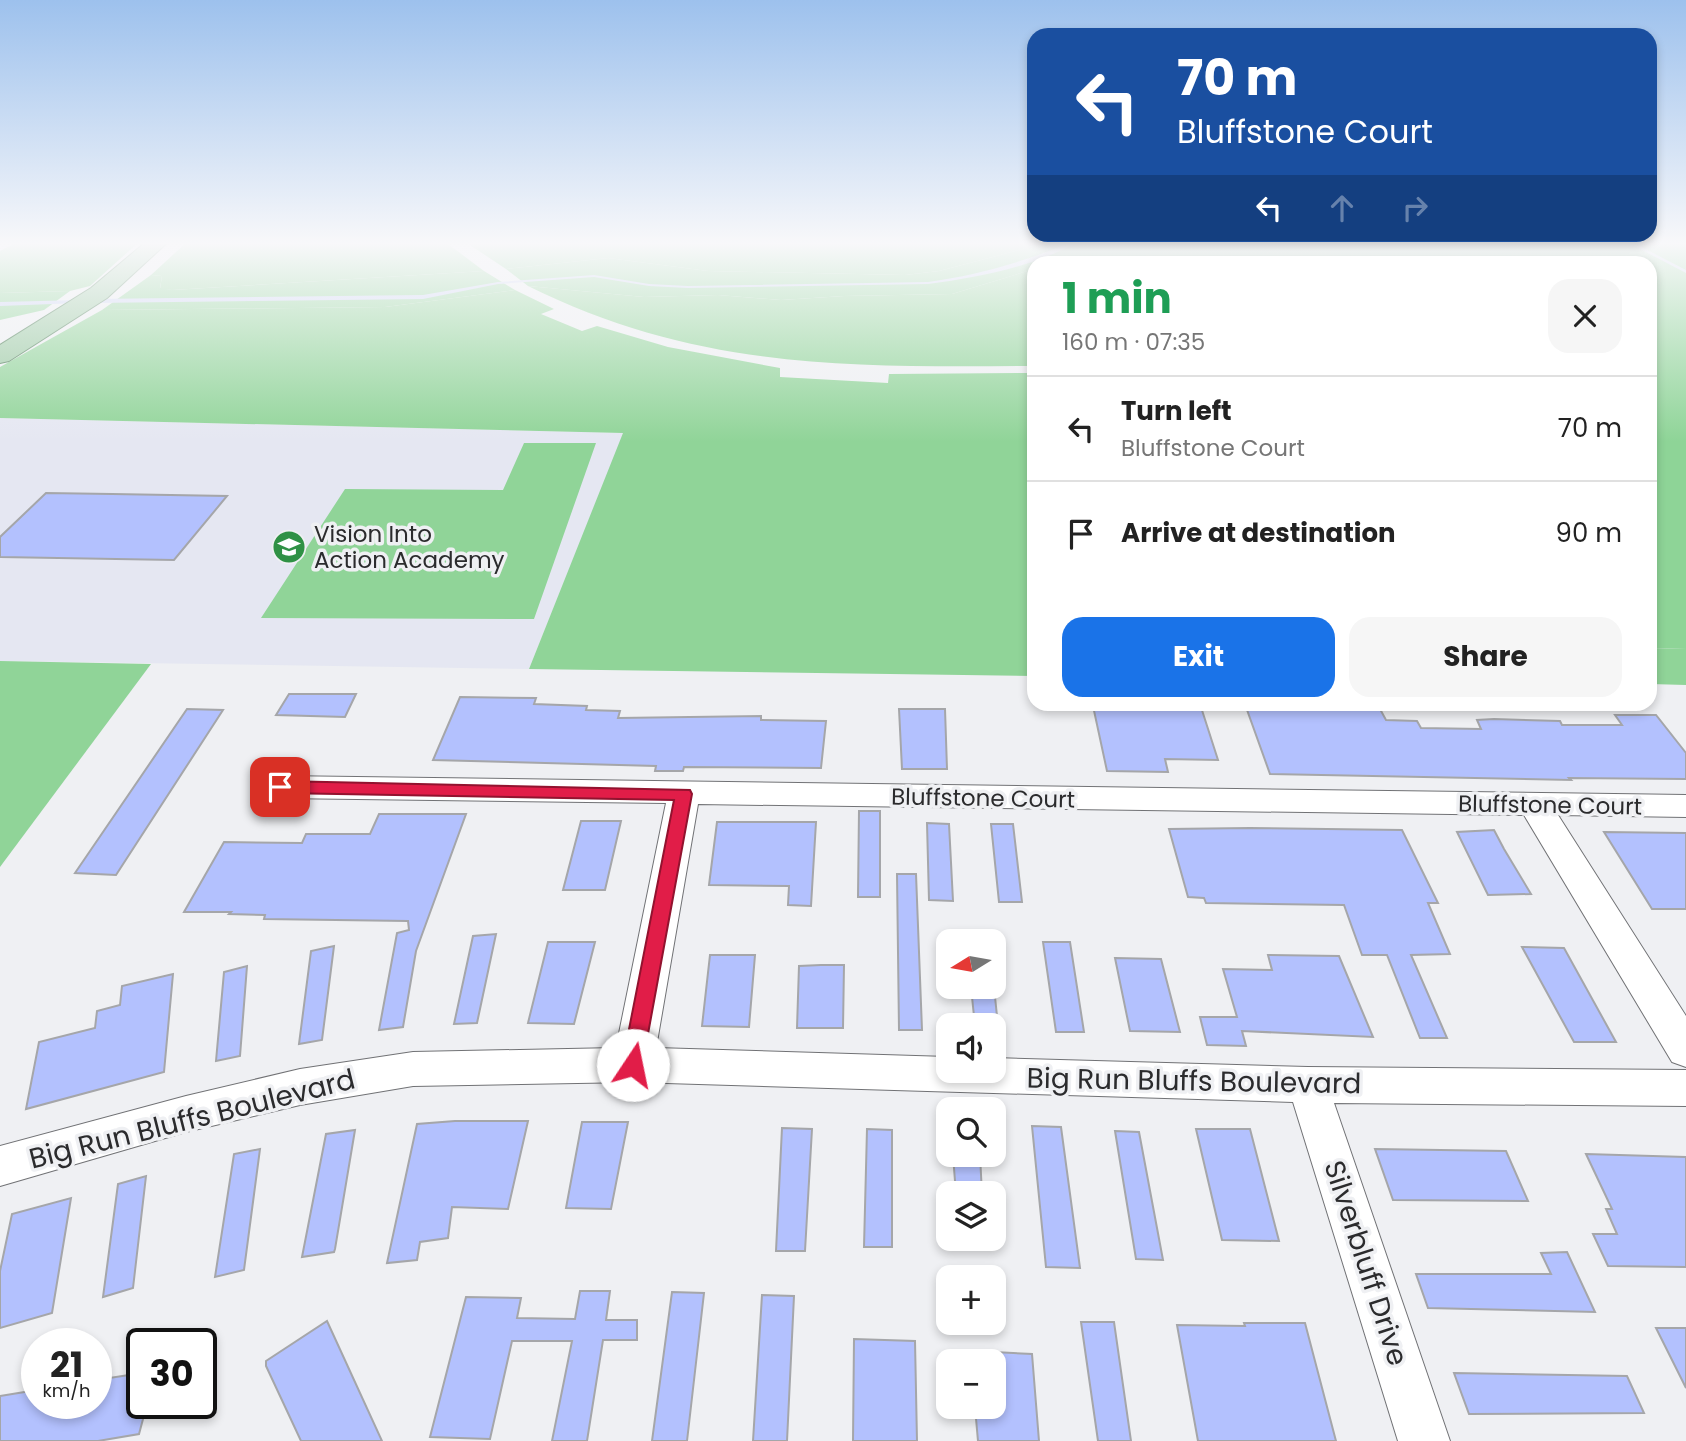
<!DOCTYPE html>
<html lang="en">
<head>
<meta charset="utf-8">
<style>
	:root { --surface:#fff; --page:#f6f6f6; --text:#222; --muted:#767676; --line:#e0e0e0; --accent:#1a73e8 }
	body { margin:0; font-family:Poppins,sans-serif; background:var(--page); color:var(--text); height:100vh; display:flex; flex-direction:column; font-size:26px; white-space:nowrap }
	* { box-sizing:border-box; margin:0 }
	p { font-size:23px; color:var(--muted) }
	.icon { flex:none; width:38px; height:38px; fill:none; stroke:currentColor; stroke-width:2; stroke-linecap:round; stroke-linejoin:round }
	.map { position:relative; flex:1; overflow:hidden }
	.drawer { position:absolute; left:1027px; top:256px; width:630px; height:455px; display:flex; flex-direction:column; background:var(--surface); border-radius:21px; box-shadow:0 4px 10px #0003 }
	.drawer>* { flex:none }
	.guide { position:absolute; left:1027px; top:28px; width:630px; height:214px; border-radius:21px; box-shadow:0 4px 10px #0003; background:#1a4fa0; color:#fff; overflow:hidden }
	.needle { width:46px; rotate:259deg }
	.tools { position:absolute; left:936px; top:929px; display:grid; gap:14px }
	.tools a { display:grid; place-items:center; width:70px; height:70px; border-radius:14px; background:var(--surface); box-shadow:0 4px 10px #0003; font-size:35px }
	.speed { position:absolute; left:21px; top:1328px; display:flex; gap:14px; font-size:35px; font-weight:700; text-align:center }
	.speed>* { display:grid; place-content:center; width:91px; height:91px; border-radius:50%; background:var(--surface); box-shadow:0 4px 10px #0003; line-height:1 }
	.speed small { font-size:18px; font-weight:400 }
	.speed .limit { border:4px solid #111; border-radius:10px; background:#fff; color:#111 }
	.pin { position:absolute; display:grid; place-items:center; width:60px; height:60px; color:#fff; margin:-30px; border-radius:14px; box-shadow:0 4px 10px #0006 }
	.me { position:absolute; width:77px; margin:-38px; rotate:11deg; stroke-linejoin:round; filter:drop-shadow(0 0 5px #0008) }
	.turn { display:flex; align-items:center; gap:24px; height:147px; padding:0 35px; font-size:32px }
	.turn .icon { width:91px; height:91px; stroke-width:2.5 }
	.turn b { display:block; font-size:49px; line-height:60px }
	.lanes { display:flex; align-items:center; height:66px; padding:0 35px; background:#0003; justify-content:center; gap:35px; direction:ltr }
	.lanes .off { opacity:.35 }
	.round { display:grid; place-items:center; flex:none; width:74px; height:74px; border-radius:21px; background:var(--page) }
	.headline { display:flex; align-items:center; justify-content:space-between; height:119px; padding:0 35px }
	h1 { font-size:42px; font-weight:700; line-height:52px; color:#1e9e55 }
	.action { display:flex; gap:14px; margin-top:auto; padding:14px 35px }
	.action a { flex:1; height:80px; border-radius:21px; background:var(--accent); color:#fff; font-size:28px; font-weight:700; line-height:80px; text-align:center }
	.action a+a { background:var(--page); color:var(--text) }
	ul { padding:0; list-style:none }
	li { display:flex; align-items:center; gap:21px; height:105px; padding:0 35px; border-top:2px solid var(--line) }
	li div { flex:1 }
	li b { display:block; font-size:26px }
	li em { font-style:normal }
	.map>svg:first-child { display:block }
</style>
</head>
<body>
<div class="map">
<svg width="1686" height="1441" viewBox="0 0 1686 1441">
	<rect width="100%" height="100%" fill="#eff0f3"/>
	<path fill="#e5e7f2" d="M 0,418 L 624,433 L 529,669 L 0,661 Z"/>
	<g fill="#90d498">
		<path d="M 19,241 L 140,241 L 90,286 L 70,291 L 0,293 L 0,251 Z"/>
		<path d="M 188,241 L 444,241 L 484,271 L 172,290 L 160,289 L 162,276 L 151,275 Z"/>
		<path d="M 464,241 L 1035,241 L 1036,242 L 1027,248 L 939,271 L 905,275 L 708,271 L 608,258 L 506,269 Z"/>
		<path d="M 1201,241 C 1255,241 1308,239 1358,262 L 1115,262 Z"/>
		<path d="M 1034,269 L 1034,366 C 850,367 697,370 528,286 L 644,297 L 718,295 L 781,300 L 844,296 L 952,294 Z"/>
		<path d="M 515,290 L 554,309 L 541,314 L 582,331 L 597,326 L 668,347 L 780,368 L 780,377 L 888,383 L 889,374 L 1034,373 L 1034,676 L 529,669 L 623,433 L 0,418 L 0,367 L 102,310 L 385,307 Z"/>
		<path d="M 524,443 L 596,443 L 534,619 L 261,618 L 345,489 L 503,490 Z"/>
		<path d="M 1650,648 L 1686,649 L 1686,685 L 1650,684 Z"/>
		<path d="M 0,661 L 151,664 L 0,867 Z"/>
	</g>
	<g fill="#8ed497">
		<path d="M 1035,241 L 1201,241 L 1121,262 L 1034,262 L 1034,269 L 952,294 L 844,296 L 781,300 L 718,295 L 644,297 L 528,286 L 506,269 L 608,258 L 708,271 L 905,275 L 939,271 L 1027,248 Z"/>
		<path d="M 1263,241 L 1686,241 L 1686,649 L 1650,648 L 1650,262 L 1358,262 L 1304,245 Z"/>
		<path d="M 484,271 L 515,290 L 385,307 L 102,310 L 151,275 L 162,276 L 160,288 L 172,290 Z"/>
		<path d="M 70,291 L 44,310 L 0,320 L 0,293 Z"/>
	</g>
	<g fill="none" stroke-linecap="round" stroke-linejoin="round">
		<g fill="#ced5f5" fill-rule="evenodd">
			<path d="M 1074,241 L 1079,241 C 1037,266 977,278 928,284 L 688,288 L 649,286 L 594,277 L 498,284 L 423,299 L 93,303 L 90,301 L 93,299 L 423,295 L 498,282 L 594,275 L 649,284 L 688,286 L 928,282 C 979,275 1027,261 1074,241 Z"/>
			<path d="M 1625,241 L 1630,241 L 1686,270 L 1686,273 Z"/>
			<path d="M 81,300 L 81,302 L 79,303 L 0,306 L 0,302 Z"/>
		</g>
	</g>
	<g fill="#b3c1fe" stroke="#a5a6a9" stroke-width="2">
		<path d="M 46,493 L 112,494 L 227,496 L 174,560 L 0,557 L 0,537 Z"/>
		<path d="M 289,694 L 356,694 L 345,717 L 276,715 Z"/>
		<path d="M 460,697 L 536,698 L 534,704 L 587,706 L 586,710 L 620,711 L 618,718 L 761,716 L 761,720 L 826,721 L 821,768 L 684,767 L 683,771 L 655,771 L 656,766 L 433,760 Z"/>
		<path d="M 1164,704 L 1200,704 L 1218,760 L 1165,759 L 1168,772 L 1107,771 L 1093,706 L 1165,706 Z"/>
		<path d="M 1246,707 L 1380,709 L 1386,720 L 1417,721 L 1421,728 L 1481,729 L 1477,720 L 1494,719 L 1560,721 L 1562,725 L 1622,725 L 1615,715 L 1656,715 L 1686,753 L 1686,779 L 1569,778 L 1571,780 L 1270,774 Z"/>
		<path d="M 187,709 L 223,710 L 116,875 L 75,873 Z"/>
		<path d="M 899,709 L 945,709 L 947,769 L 902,769 Z"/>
		<path d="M 859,811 L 880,811 L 880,897 L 858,897 Z"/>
		<path d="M 379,814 L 466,814 L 416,951 L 403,1027 L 379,1030 L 397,933 L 409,930 L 408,921 L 264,919 L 265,915 L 229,914 L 231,912 L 184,912 L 224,842 L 302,843 L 306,834 L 370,834 Z"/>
		<path d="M 581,821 L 621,821 L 605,890 L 563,890 Z"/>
		<path d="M 717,822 L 816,822 L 811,906 L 788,905 L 789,886 L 709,885 Z"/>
		<path d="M 927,823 L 949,824 L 953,901 L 929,900 Z"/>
		<path d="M 991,824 L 1013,824 L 1022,902 L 999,902 Z"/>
		<path d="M 1250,828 L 1402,830 L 1438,903 L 1428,903 L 1450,954 L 1411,955 L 1447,1038 L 1420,1038 L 1387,955 L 1362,955 L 1344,905 L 1206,903 L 1204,898 L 1188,897 L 1169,829 Z"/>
		<path d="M 1494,830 L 1504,849 L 1531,894 L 1488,895 L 1457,832 Z"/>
		<path d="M 1604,832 L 1686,833 L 1686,909 L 1652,909 Z"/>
		<path d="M 897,874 L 916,874 L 922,1030 L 899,1030 Z"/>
		<path d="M 496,934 L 477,1023 L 454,1024 L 473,936 Z"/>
		<path d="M 548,942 L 595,942 L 574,1024 L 528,1023 Z"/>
		<path d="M 1043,942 L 1070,942 L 1084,1032 L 1056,1032 Z"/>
		<path d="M 334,946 L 322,1040 L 299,1044 L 311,951 Z"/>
		<path d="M 1522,947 L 1564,948 L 1616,1042 L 1574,1042 Z"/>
		<path d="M 710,955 L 755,955 L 749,1027 L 702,1026 Z"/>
		<path d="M 1268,955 L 1339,956 L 1373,1037 L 1242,1031 L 1246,1046 L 1207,1045 L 1200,1017 L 1237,1017 L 1223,969 L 1272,970 Z"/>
		<path d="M 1115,958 L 1161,959 L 1180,1032 L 1130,1031 Z"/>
		<path d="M 821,965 L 844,965 L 843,1028 L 797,1028 L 799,966 Z"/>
		<path d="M 247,966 L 240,1056 L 216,1061 L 224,972 Z"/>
		<path d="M 173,974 L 164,1072 L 26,1109 L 39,1042 L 95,1028 L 97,1011 L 120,1005 L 122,986 Z"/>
		<path d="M 971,987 L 994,987 L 998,1026 L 975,1026 Z"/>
		<path d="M 455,1121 L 528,1121 L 508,1209 L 452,1207 L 448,1238 L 420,1242 L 417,1260 L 387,1263 L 417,1124 Z"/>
		<path d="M 582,1122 L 628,1122 L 611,1209 L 566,1208 Z"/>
		<path d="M 1032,1126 L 1061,1127 L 1080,1268 L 1046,1267 Z"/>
		<path d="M 782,1128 L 812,1129 L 805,1251 L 776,1251 Z"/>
		<path d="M 867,1129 L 892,1130 L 892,1247 L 864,1247 Z"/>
		<path d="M 1196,1129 L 1250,1129 L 1279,1241 L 1222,1240 Z"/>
		<path d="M 355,1130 L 335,1249 L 334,1252 L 302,1257 L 326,1134 Z"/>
		<path d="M 1115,1131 L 1139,1132 L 1163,1260 L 1136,1259 Z"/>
		<path d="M 260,1149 L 244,1270 L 215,1277 L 234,1154 Z"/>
		<path d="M 1375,1149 L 1506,1151 L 1528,1201 L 1393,1200 Z"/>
		<path d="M 1586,1154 L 1686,1157 L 1686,1267 L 1608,1266 L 1593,1234 L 1617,1234 L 1606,1209 L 1612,1209 Z"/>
		<path d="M 953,1155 L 980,1155 L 982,1194 L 956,1194 Z"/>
		<path d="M 146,1176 L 133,1288 L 103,1297 L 118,1184 Z"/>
		<path d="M 71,1198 L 52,1313 L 0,1328 L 0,1271 L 12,1214 Z"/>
		<path d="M 1567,1252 L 1595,1312 L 1428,1308 L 1416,1274 L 1551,1274 L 1541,1253 Z"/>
		<path d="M 580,1291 L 610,1291 L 606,1320 L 637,1320 L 637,1340 L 603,1340 L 587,1441 L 552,1441 L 572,1341 L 512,1341 L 490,1439 L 430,1437 L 466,1297 L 521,1298 L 517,1318 L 575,1319 Z"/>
		<path d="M 672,1292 L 704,1293 L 687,1441 L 652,1441 Z"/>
		<path d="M 762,1295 L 794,1296 L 787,1441 L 753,1441 Z"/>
		<path d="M 327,1321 L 382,1441 L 301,1441 L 266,1366 L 266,1361 Z"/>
		<path d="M 1081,1322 L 1114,1322 L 1131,1441 L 1098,1441 Z"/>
		<path d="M 1244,1323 L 1305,1323 L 1336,1441 L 1198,1441 L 1177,1325 L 1245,1326 Z"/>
		<path d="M 1656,1328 L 1686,1328 L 1686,1388 Z"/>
		<path d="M 854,1339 L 915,1341 L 917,1441 L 853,1441 Z"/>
		<path d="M 994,1352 L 1032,1354 L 1039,1441 L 978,1441 L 975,1407 L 994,1407 Z"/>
		<path d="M 142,1373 L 142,1404 L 147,1404 L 139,1434 L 98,1441 L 0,1441 L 0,1396 L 37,1390 L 37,1404 L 96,1404 L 96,1380 Z"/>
		<path d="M 1454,1373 L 1627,1376 L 1644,1413 L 1469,1414 Z"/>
	</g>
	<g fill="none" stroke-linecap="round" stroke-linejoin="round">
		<defs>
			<path id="street" d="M 280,776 L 1686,795 L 1686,817 L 1558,815 L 1686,1016 L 1686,1067 L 1672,1062 L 1524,815 L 698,804 L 656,1048 L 948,1057 L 948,1071 L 994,1071 L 994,1058 L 1308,1067 L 1686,1070 L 1686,1106 L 1334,1103 L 1450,1441 L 1398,1441 L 1293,1102 L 633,1082 L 413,1086 L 300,1105 L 186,1132 L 0,1186 L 0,1146 L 186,1096 L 300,1069 L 413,1052 L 616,1048 L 666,803 L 280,798 L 269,795 L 264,787 L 269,779 Z"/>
			<path id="primary" d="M 147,241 L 169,241 L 107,298 L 9,361 L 0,363 L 0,345 L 91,288 Z"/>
		</defs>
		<use href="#street" stroke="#717275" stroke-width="2"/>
		<use href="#primary" stroke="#487c51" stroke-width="2"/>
		<use href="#street" fill="#fff" fill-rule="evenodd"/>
		<use href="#primary" fill="#9acaa2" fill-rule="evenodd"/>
	</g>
	<linearGradient id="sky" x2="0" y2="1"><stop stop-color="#9dc1ed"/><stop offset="0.55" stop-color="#f8f8fa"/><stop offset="1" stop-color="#f8f8fa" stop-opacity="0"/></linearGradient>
	<rect width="1686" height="442" fill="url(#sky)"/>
	<path fill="#e11d48" stroke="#92132f" stroke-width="2" d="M 280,781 L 690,790 L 692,794 L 641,1072 L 633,1074 L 626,1072 L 622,1065 L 674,800 L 280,793 L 271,787 Z"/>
	<defs>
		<symbol id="school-disc" viewBox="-11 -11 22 22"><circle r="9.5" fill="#2f9145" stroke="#eff0f3"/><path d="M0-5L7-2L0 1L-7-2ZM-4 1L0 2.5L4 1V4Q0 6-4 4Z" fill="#fff"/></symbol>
	</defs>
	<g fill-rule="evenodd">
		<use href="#school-disc" x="270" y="528" width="38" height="38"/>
	</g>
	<g text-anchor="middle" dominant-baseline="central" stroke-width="7" stroke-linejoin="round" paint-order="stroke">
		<g font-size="23" fill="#2b2b2d" stroke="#eff0f3" text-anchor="start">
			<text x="314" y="534">Vision Into<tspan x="314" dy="26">Action Academy</tspan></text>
		</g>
		<g font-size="23" fill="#2b2b2d" stroke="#eff0f3">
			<text transform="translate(983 798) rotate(1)">Bluffstone Court</text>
			<text transform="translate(1550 805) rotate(1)">Bluffstone Court</text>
		</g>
		<g font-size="28" fill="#2b2b2d" stroke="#eff0f3">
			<text transform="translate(1194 1081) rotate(1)">Big Run Bluffs Boulevard</text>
			<text transform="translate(192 1119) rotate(-14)">Big Run Bluffs Boulevard</text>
			<text transform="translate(1366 1263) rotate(72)">Silverbluff Drive</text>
		</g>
	</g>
</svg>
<div class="tools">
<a><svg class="needle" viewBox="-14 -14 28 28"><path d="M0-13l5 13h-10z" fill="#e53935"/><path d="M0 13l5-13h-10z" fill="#767676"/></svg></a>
<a><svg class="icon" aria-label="sound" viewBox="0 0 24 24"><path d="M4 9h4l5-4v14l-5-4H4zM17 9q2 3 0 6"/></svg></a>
<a><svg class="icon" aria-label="search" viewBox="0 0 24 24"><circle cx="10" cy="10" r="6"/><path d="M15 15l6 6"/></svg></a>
<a><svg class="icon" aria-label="layers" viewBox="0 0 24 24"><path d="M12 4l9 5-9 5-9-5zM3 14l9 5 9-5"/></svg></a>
<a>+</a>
<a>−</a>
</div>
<div class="speed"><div>21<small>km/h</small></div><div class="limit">30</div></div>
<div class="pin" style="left:280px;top:787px;background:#d93025"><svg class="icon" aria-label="arrive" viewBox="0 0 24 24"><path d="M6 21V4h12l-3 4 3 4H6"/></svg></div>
<svg class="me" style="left:633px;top:1065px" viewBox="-20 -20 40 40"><circle r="19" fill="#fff"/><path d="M0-13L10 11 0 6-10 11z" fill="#e11d48"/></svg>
<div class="guide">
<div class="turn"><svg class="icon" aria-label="left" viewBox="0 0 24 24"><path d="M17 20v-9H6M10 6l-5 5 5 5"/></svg><div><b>70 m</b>Bluffstone Court</div></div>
<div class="lanes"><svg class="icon" aria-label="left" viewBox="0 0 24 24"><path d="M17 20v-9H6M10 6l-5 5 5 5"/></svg><svg class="icon off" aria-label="ahead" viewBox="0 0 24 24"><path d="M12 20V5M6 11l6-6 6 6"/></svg><svg class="icon off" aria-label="right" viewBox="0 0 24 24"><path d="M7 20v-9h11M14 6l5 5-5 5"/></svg></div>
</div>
<section class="drawer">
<div class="headline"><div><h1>1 min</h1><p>160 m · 07:35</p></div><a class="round"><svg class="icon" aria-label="close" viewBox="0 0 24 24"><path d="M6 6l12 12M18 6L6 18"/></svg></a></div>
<ul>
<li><svg class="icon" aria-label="left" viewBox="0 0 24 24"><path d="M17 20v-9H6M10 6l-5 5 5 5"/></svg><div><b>Turn left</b><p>Bluffstone Court</p></div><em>70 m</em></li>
<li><svg class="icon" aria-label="arrive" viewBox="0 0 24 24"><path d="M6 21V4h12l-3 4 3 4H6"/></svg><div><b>Arrive at destination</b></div><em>90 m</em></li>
</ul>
<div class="action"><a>Exit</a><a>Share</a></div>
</section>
</div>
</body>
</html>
